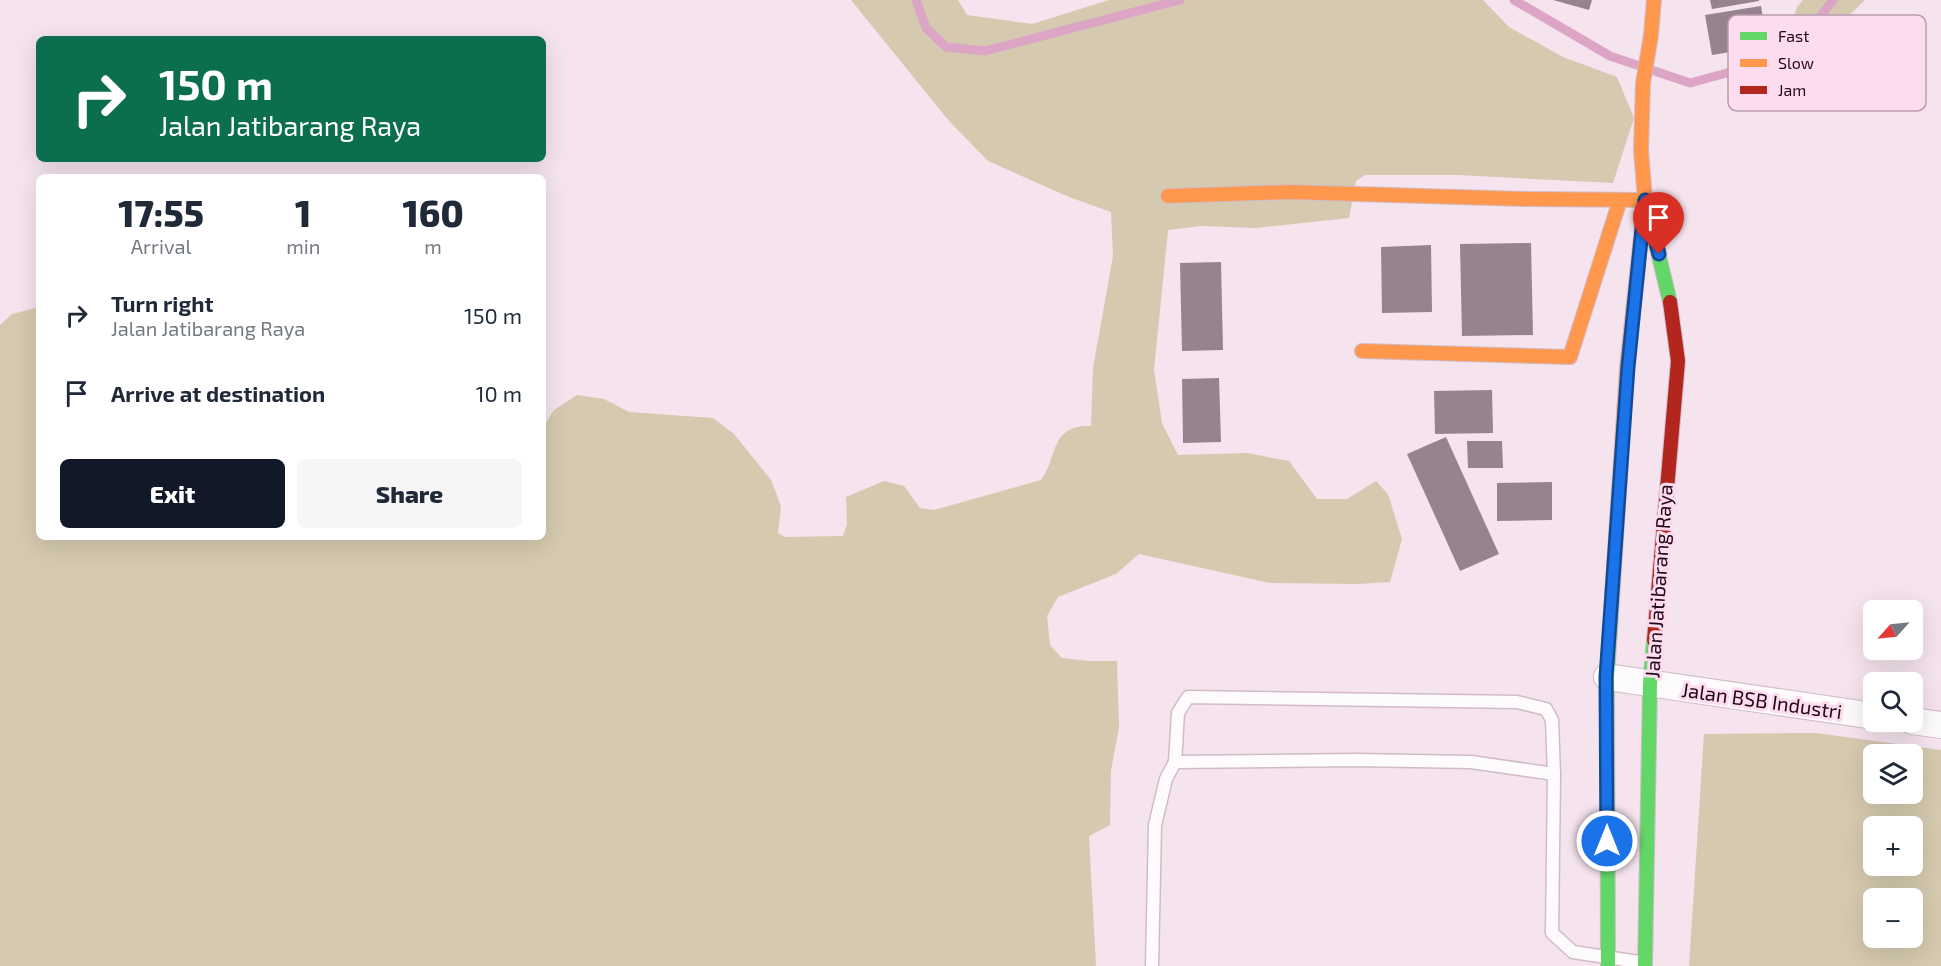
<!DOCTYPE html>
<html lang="en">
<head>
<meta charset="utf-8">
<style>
	:root { --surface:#fff; --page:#f6f6f7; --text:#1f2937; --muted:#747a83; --accent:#111827 }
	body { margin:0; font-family:"Exo 2",sans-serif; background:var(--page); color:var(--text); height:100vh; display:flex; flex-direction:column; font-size:22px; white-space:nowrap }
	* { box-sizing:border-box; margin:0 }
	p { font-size:20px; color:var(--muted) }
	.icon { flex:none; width:33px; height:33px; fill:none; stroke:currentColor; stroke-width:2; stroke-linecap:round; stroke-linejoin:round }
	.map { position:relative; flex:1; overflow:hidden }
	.side { position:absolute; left:36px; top:174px; width:510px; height:366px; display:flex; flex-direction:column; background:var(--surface); border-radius:9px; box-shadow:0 6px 24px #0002 }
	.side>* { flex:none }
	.banner { position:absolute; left:36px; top:36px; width:510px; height:126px; border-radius:9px; box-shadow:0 6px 24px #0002; background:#0b6e4f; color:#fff; overflow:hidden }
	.needle { width:39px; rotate:243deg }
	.tools { position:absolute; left:1863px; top:600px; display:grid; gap:12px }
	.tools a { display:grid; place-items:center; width:60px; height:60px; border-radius:9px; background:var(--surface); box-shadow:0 6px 24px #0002; font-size:30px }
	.pin { position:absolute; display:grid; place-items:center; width:51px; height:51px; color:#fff; margin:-62px -26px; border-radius:50% 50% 50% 0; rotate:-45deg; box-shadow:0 0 6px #0007 }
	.pin .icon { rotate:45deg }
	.me { position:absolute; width:66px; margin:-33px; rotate:0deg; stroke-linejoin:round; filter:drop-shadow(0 0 4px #0008) }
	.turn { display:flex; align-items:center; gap:21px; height:126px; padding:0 24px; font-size:27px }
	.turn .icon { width:78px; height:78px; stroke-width:2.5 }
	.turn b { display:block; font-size:42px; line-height:51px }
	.eta { display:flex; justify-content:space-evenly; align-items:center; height:102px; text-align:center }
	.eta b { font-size:36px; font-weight:800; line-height:42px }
	.cta { display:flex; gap:12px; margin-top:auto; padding:12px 24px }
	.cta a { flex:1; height:69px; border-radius:9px; background:var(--accent); color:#fff; font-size:24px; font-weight:800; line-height:69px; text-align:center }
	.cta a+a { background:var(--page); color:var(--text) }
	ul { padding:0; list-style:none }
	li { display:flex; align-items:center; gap:18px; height:78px; padding:0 24px }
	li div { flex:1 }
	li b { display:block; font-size:22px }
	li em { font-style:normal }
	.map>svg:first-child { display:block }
</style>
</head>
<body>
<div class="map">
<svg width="1941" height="966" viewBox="0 0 1941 966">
	<rect width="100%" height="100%" fill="#f5e3ed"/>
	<g fill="#d5caaf" fill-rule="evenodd">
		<path d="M 851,0 L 958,0 L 967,15 L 1032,24 L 1109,0 L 1483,0 L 1509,27 L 1563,57 L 1617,77 L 1634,118 L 1613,183 L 1458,175 L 1365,175 L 1356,181 L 1349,218 L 1256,228 L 1202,226 L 1168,230 L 1154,370 L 1162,423 L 1178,455 L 1247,453 L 1289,461 L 1317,499 L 1347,499 L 1376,481 L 1388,494 L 1402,539 L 1390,582 L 1358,584 L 1270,583 L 1139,554 L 1116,574 L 1058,597 L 1047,616 L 1050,645 L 1062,658 L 1089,661 L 1117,661 L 1119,727 L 1111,771 L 1110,825 L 1089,836 L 1096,966 L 0,966 L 0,325 L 12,314 L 39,307 L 39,537 L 543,537 L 543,427 L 554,410 L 577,395 L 604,399 L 629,412 L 713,418 L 734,434 L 771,480 L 781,506 L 778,533 L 785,537 L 843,536 L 847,524 L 846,497 L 884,481 L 904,486 L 920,508 L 934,510 L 1041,480 C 1059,456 1049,425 1091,426 L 1093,368 L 1113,256 L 1111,212 L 1069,197 L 988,161 L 949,121 Z"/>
		<path d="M 1803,0 L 1865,0 L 1842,22 L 1817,56 L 1773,91 L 1767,87 L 1761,65 L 1788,32 L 1797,7 Z"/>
		<path d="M 1816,733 L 1941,750 L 1941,966 L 1689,966 L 1704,734 ZM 1912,754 L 1912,794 L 1874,794 L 1874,754 ZM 1912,826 L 1912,866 L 1874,866 L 1874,826 ZM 1912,898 L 1912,938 L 1874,938 L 1874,898 Z"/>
	</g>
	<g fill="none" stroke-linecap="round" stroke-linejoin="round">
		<g stroke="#dca5c5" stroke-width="9">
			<path d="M 916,0 L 926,28 L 946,47 L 985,51 L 1180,0"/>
			<path d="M 1514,0 L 1610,56 L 1690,83 L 1790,56 L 1833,0"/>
		</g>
	</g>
	<g fill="#978390">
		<path d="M 1553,0 L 1592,0 L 1589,10 Z"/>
		<path d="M 1710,0 L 1759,0 L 1759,1 L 1712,9 Z"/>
		<path d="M 1761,6 L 1767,46 L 1712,55 L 1705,15 Z"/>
		<path d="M 1531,243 L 1533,335 L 1462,336 L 1460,244 Z"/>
		<path d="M 1431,245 L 1432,312 L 1382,313 L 1381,247 Z"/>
		<path d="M 1221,262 L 1223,350 L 1182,351 L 1180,263 Z"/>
		<path d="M 1219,378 L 1221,442 L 1183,443 L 1182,379 Z"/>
		<path d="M 1492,390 L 1493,433 L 1435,434 L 1434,391 Z"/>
		<path d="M 1446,437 L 1499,554 L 1460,571 L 1407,454 Z"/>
		<path d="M 1467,441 L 1502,441 L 1503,468 L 1468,468 Z"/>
		<path d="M 1552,482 L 1552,520 L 1497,521 L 1497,483 Z"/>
	</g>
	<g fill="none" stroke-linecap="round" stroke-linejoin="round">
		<defs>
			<g id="lane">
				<path d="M 1175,762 L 1178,713 L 1188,697 L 1517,702 L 1546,709 L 1552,720 L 1554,774"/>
				<path d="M 1152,966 L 1155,825 L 1166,779 L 1175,762 L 1356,760 L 1471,762 L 1554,774 L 1552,933 L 1573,952 L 1645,963"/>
			</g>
			<g id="street">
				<path d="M 1607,677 L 1874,716"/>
				<path d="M 1912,721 L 1941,725"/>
			</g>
			<g id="fast">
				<path d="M 1650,219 L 1670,302"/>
				<path d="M 1608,966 L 1607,677 L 1617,521"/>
				<path d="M 1645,966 L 1650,684 L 1654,640"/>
			</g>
			<g id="slow">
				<path d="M 1168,196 L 1290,192 L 1524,199 L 1645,200"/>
				<path d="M 1362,351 L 1570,357 L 1620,200"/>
				<path d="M 1617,521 L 1627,367 L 1645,200 L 1641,150 L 1643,83 L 1651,35 L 1654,0"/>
			</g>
			<path id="jam" d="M 1654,640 L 1678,361 L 1670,302"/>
		</defs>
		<use href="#lane" stroke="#d2bbc9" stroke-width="15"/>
		<use href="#street" stroke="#d2bbc9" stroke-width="28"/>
		<use href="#fast" stroke="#d2bbc9" stroke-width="16"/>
		<use href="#slow" stroke="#d2bbc9" stroke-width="16"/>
		<use href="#jam" stroke="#d2bbc9" stroke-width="16"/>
		<use href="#lane" stroke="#fefbfc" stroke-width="12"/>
		<use href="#street" stroke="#fefbfc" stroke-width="26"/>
		<use href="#fast" stroke="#63d668" stroke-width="14"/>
		<use href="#slow" stroke="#ff974d" stroke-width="14"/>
		<use href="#jam" stroke="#b3261e" stroke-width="14"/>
	</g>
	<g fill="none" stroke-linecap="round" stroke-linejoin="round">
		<defs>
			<path id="route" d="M 1607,841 L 1606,677 L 1628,367 L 1645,200 L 1659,254"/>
		</defs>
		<use href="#route" stroke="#114b97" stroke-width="15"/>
		<use href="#route" stroke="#1a73e8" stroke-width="10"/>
	</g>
	<g text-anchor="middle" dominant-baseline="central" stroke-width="6" stroke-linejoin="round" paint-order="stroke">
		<g font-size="20" fill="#220718" stroke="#fcdcee">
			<text transform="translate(1658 581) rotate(-86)">Jalan Jatibarang Raya</text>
			<text transform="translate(1762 700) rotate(8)">Jalan BSB Industri</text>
		</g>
	</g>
	<rect x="1728" y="15" width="198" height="96" rx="9" fill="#fcdcee" stroke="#bb9cae" stroke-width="1.5"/>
	<rect x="1740" y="32" width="27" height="8" fill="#63d668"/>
	<rect x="1740" y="59" width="27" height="8" fill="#ff974d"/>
	<rect x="1740" y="86" width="27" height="8" fill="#b3261e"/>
	<g font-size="16" fill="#220718">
		<text x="1778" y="42">Fast</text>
		<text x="1778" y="69">Slow</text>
		<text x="1778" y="96">Jam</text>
	</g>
</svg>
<div class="tools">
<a><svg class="needle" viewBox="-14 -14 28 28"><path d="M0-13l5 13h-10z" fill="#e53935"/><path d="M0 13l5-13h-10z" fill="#747a83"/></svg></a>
<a><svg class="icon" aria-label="search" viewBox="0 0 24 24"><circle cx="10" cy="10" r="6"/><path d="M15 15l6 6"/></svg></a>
<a><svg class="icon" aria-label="layers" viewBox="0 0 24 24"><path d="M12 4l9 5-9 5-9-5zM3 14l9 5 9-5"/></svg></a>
<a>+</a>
<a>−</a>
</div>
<div class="pin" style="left:1659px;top:254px;background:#d93025"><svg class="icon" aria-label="arrive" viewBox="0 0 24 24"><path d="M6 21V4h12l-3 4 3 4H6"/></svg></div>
<svg class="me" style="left:1607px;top:841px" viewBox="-20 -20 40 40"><circle r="17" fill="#1a73e8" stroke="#fff" stroke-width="3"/><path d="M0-11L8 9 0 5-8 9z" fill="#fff"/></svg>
<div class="banner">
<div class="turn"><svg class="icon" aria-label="right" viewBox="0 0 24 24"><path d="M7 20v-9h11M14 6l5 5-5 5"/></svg><div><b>150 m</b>Jalan Jatibarang Raya</div></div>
</div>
<section class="side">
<div class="eta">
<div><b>17:55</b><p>Arrival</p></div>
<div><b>1</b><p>min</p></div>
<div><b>160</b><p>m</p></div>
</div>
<ul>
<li><svg class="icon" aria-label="right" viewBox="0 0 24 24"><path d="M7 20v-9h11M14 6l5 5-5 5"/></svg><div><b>Turn right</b><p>Jalan Jatibarang Raya</p></div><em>150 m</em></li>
<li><svg class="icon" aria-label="arrive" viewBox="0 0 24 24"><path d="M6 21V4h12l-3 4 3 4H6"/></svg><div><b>Arrive at destination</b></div><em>10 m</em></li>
</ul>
<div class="cta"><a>Exit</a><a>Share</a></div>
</section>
</div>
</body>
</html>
